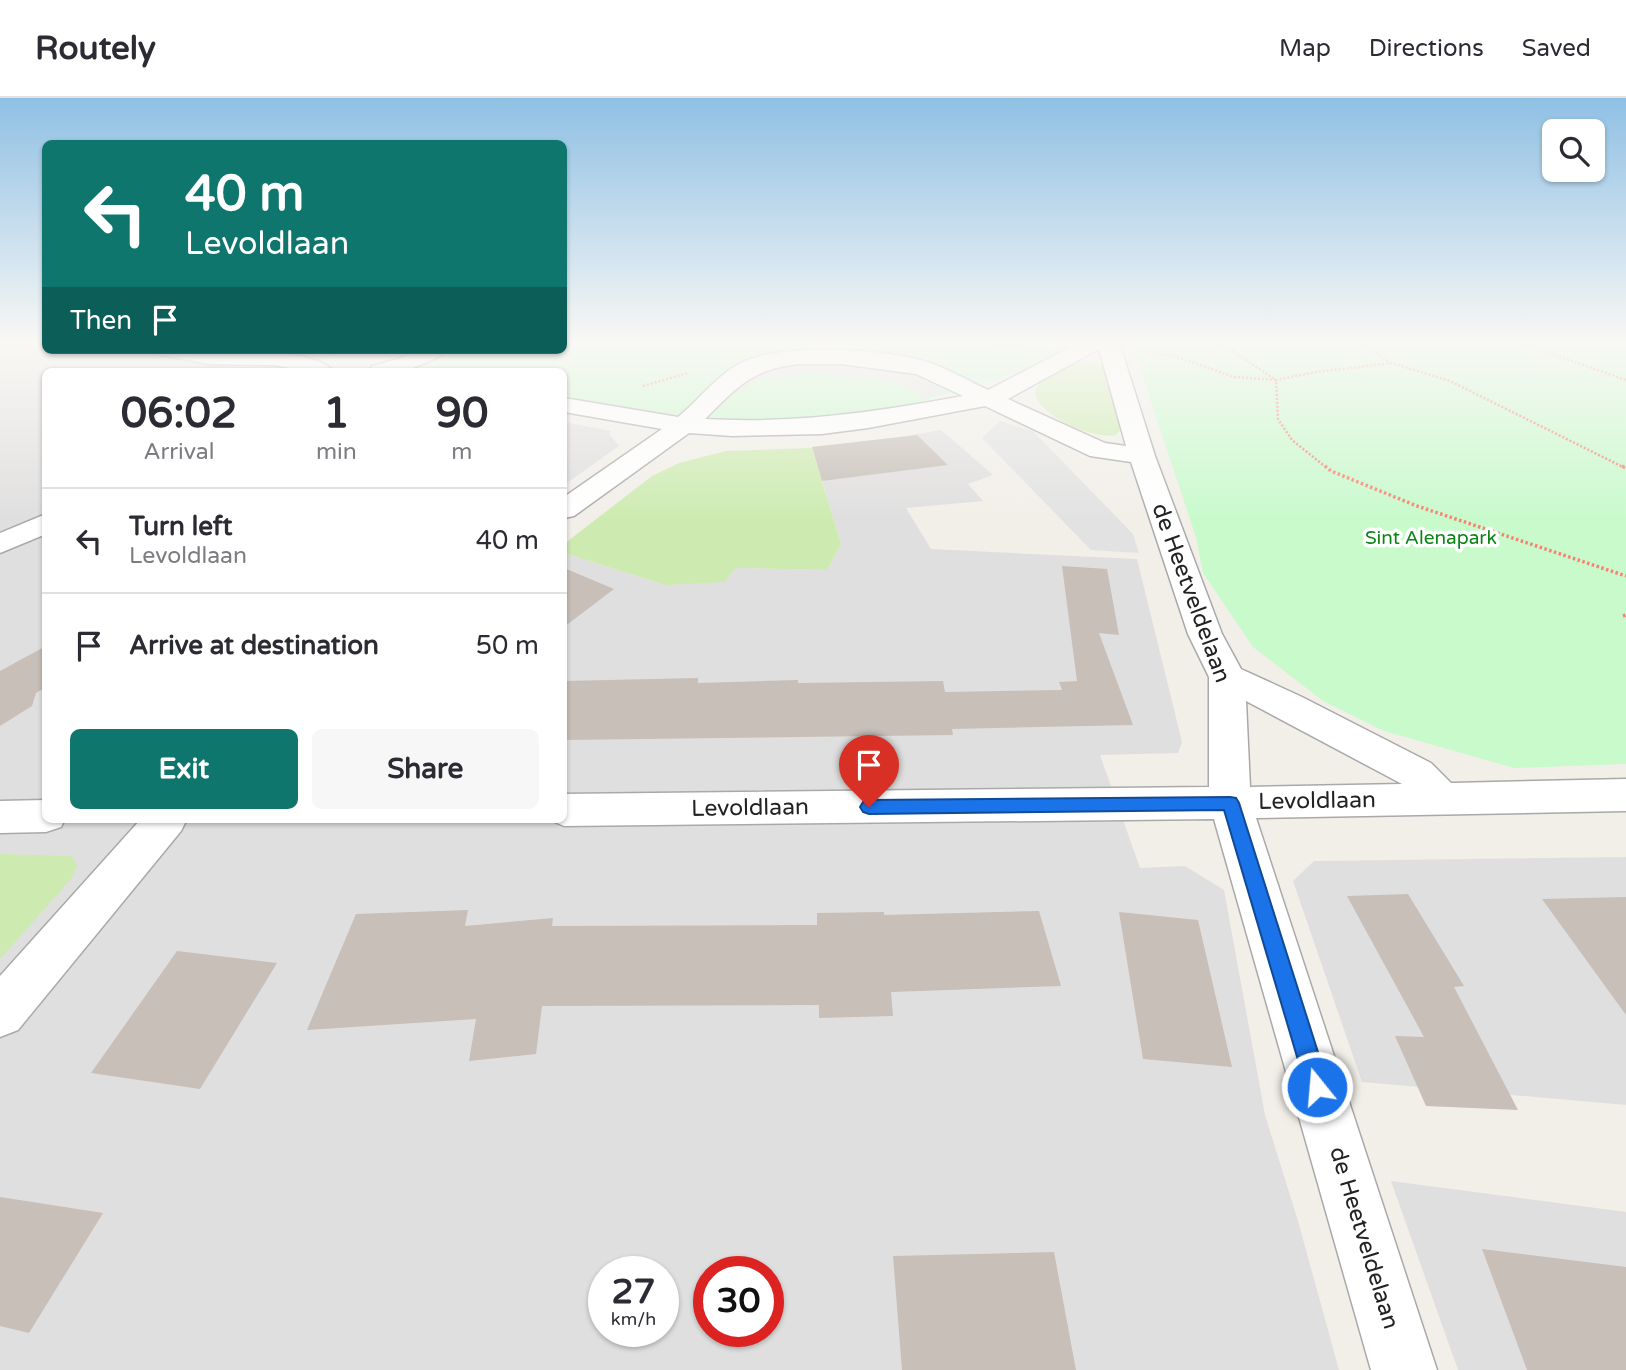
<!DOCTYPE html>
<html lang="en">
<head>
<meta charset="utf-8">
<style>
	:root { --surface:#fff; --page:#f7f7f7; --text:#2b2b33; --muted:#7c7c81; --line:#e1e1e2; --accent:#0f766e }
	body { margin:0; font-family:"Varela Round",sans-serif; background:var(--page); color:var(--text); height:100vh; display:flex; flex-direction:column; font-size:26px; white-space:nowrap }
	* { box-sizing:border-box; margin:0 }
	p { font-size:23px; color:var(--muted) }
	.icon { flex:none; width:38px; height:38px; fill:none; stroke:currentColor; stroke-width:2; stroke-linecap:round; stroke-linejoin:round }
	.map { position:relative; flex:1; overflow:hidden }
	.drawer { position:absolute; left:42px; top:270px; width:525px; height:455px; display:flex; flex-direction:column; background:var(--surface); border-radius:10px; box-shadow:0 2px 5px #0004 }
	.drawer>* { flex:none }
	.guide { position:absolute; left:42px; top:42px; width:525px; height:214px; border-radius:10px; box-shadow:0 2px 5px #0004; background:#0f766e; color:#fff; overflow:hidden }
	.controls { position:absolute; left:1542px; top:21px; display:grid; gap:14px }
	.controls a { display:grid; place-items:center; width:63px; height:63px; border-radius:10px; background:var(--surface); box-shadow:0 2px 5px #0004; font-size:35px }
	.speed { position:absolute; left:588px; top:1158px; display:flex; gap:14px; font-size:35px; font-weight:700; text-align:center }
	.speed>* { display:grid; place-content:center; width:91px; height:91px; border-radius:50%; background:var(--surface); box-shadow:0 2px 5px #0004; line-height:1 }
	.speed small { font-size:18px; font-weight:400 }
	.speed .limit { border:10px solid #d22; background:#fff; color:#111 }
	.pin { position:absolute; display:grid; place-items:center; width:60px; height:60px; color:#fff; margin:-72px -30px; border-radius:50% 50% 50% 0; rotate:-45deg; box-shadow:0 0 7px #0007 }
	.pin .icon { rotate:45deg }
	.me { position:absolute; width:77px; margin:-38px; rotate:343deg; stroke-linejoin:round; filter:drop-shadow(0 0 5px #0008) }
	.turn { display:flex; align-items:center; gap:24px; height:147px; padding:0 28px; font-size:32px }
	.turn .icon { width:91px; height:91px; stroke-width:2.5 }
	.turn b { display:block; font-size:49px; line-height:60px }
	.then { display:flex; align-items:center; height:66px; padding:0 28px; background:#0003; gap:14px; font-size:26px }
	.eta { display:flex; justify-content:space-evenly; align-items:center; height:119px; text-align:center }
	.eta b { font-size:42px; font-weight:700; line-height:49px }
	.primary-button { display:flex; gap:14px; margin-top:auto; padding:14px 28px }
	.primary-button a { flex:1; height:80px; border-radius:10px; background:var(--accent); color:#fff; font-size:28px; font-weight:700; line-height:80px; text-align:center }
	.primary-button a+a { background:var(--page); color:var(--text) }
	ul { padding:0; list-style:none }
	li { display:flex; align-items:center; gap:21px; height:105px; padding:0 28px; border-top:2px solid var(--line) }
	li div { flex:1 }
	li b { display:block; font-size:26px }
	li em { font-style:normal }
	header { display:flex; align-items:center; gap:42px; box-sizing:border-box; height:98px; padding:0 35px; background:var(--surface); border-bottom:2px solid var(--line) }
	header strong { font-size:33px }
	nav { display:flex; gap:38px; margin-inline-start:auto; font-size:24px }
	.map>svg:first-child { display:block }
</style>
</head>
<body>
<header>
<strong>Routely</strong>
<nav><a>Map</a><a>Directions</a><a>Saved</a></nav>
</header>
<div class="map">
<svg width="1626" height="1272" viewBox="0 0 1626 1272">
	<rect width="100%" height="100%" fill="#f2efe9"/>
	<g fill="#e0dfdf" fill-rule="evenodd">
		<path d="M 0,244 L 45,244 L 46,252 L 347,252 L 298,273 L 46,273 L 46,721 L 564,721 L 564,455 L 665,487 L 736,470 L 827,472 L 841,446 L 812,349 L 889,341 L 941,332 L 993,377 L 968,386 L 983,403 L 906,410 L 931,451 L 1137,461 L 1182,644 L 1178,655 L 1100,657 L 1140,770 L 1185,768 L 1224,792 L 1265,1017 L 1298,1123 L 1339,1272 L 0,1272 ZM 604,1174 L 663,1174 L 663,1234 L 604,1234 ZM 709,1174 L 768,1174 L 768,1234 L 709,1234 Z"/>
		<path d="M 564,324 L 611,333 L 609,336 L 619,348 L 564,387 Z"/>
		<path d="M 1626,759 L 1626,1007 L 1362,984 L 1293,783 L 1314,763 Z"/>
		<path d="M 1391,1083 L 1626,1114 L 1626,1272 L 1458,1272 Z"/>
	</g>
	<g fill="#cdebb0">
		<path d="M 1088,264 L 1101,267 L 1106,273 L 1121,331 L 1116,337 C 1095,342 1036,318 1035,293 C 1042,278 1071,265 1088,264 Z"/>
		<path d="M 812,350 L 841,446 L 827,472 L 736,470 L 724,484 L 665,487 L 564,455 L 564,446 L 652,378 L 679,365 L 726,353 Z"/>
		<path d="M 0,756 L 72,758 L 77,768 L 71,781 L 0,861 Z"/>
	</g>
	<g fill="#c8facc">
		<path d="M 564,244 L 1063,244 C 1041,271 1000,280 969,289 C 943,296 918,306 892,311 C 782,331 672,319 564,301 L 564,273 L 428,273 L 425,270 L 458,252 L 564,252 Z"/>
		<path d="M 1131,244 L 1626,244 L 1626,666 L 1514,670 L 1384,633 L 1323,603 L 1253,549 L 1203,475 L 1196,439 Z"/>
	</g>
	<g fill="#e2e2e2">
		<path d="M 826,265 L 877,269 L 910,275 L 947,293 L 921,301 L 911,290 L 884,281 L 808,274 L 759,281 L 725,301 L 717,300 L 754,276 L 786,266 Z"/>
		<path d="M 1000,323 L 1033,333 L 1133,436 L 1139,455 L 1091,452 L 982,340 Z"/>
	</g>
	<g fill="#c7bfb8">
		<path d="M 917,337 L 948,367 L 822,383 L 812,349 Z"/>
		<path d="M 1062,468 L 1107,471 L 1119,537 L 1099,535 L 1133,627 L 952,631 L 953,637 L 564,642 L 564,583 L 698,580 L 698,585 L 798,582 L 798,585 L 943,583 L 945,594 L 1062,592 L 1059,584 L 1077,583 Z"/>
		<path d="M 564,470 L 614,491 L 564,529 Z"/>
		<path d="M 46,548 L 46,589 L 36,595 L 32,608 L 0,628 L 0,573 Z"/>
		<path d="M 1408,796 L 1464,888 L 1454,889 L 1518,1012 L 1426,1008 L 1395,938 L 1424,939 L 1347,798 Z"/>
		<path d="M 1626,799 L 1626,917 L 1542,801 Z"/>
		<path d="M 468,812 L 465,828 L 553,820 L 552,828 L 817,827 L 817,815 L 884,814 L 884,817 L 1039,813 L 1061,888 L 891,894 L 893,918 L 819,920 L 819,907 L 542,908 L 536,956 L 469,963 L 476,921 L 307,932 L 356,816 Z"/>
		<path d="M 1119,814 L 1198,822 L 1232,969 L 1143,961 Z"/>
		<path d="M 177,853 L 277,865 L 200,991 L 91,975 Z"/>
		<path d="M 0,1099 L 103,1115 L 29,1235 L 0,1228 Z"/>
		<path d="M 1482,1151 L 1626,1169 L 1626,1272 L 1527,1272 Z"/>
		<path d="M 1054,1154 L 1076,1272 L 902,1272 L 893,1158 Z"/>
	</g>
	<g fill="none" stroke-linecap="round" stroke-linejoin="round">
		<defs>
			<g id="street">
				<path d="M 1080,244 L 1119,244 L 1155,358 L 1222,536 L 1241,571 L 1302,599 L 1431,665 L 1451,685 L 1626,681 L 1626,713 L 1256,720 L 1437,1272 L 1371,1272 L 1214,721 L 564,728 L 548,721 L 564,721 L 564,696 L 1209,689 L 1209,579 L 1188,536 L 1131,364 L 1090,358 L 985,308 L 868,330 L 822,336 L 732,338 L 689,335 L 574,418 L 564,420 L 564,399 L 662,331 L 564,314 L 564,300 L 678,319 C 699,302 715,279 739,266 C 780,244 887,250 930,265 C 950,272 969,283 988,292 ZM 1099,251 L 1126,348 L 1105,345 L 1008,301 ZM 799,266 L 841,266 L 916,276 L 963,298 C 877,314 793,326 705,321 C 737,289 752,271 799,266 ZM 1246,603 L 1402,686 L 1250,689 Z"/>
				<path d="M 157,252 C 191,252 315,247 333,273 L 305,273 L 274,267 L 210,266 L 160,257 Z"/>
				<path d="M 418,252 L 446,252 L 443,257 L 406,273 L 369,273 L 372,268 L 398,261 Z"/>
				<path d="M 46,416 L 46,436 L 0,455 L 0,435 Z"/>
				<path d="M 46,702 L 46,721 L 65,721 L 61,729 L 46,734 L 0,735 L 0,703 Z"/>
				<path d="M 141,721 L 187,721 L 181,733 L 18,932 L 0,939 L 0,878 Z"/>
			</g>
		</defs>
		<use href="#street" stroke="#a9a9a9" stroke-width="3"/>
		<g stroke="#fa8072" stroke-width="2.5" stroke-dasharray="2 2" stroke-linecap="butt">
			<path d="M 956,244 L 1022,247"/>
			<path d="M 1219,244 L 1276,282 L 1316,274 L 1392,265 L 1450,283 L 1625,370"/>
			<path d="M 1360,244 L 1391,265"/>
			<path d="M 1518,244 L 1626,282"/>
			<path d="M 1623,244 L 1626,245"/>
			<path d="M 1146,253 L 1171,257 L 1234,279 L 1276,282 L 1278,321 L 1292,342 L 1327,370"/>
			<path d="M 643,288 L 688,275"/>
		</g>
		<g stroke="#fa8072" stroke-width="3.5" stroke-dasharray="2.5 2.5" stroke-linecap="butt">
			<path d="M 1325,368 L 1331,373 L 1417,408 L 1626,478"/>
			<path d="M 1622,368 L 1626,370"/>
			<path d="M 1623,518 L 1626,517"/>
		</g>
		<use href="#street" fill="#fff" fill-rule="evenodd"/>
	</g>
	<linearGradient id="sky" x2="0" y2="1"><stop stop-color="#8fc0e4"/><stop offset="0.58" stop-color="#f9f8f5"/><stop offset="1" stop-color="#f9f8f5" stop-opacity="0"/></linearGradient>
	<rect width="1626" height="422" fill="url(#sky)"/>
	<path fill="#1a73e8" stroke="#114b97" stroke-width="2" d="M 1230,699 L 1236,700 L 1239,705 L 1329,989 L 1325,996 L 1317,1000 L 1310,996 L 1306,989 L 1224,712 L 869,716 L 863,714 L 860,709 L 863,704 L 869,702 Z"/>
	<g text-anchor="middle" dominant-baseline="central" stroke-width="7" stroke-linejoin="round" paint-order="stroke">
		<g font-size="19" fill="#0c8416" stroke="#fff">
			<text x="1431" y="440">Sint Alenapark</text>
		</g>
		<g font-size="23" fill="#222" stroke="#fff">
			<text transform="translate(1191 495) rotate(70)">de Heetveldelaan</text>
			<text transform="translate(1317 703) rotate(-1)">Levoldlaan</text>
			<text transform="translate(750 710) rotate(-1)">Levoldlaan</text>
			<text transform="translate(1364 1140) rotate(73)">de Heetveldelaan</text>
		</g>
	</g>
</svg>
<div class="controls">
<a><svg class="icon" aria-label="search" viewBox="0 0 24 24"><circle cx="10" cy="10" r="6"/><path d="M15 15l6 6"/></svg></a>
</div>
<div class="speed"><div>27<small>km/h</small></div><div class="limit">30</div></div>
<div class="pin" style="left:869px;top:709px;background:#d93025"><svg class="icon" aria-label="arrive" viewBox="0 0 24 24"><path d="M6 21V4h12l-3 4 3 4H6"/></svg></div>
<svg class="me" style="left:1317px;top:989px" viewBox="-20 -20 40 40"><circle r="17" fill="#1a73e8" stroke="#fff" stroke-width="3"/><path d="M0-11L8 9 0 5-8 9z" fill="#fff"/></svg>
<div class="guide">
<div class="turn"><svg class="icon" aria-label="left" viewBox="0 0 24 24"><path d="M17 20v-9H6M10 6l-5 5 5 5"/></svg><div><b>40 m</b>Levoldlaan</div></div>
<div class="then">Then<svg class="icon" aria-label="arrive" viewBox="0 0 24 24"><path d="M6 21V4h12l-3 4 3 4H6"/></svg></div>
</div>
<section class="drawer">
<div class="eta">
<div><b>06:02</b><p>Arrival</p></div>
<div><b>1</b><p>min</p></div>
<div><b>90</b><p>m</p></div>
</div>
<ul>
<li><svg class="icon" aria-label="left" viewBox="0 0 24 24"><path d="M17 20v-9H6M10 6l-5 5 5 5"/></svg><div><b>Turn left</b><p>Levoldlaan</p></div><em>40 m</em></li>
<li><svg class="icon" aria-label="arrive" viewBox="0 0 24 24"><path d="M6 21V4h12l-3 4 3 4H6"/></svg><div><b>Arrive at destination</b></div><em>50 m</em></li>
</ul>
<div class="primary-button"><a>Exit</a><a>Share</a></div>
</section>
</div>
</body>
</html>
